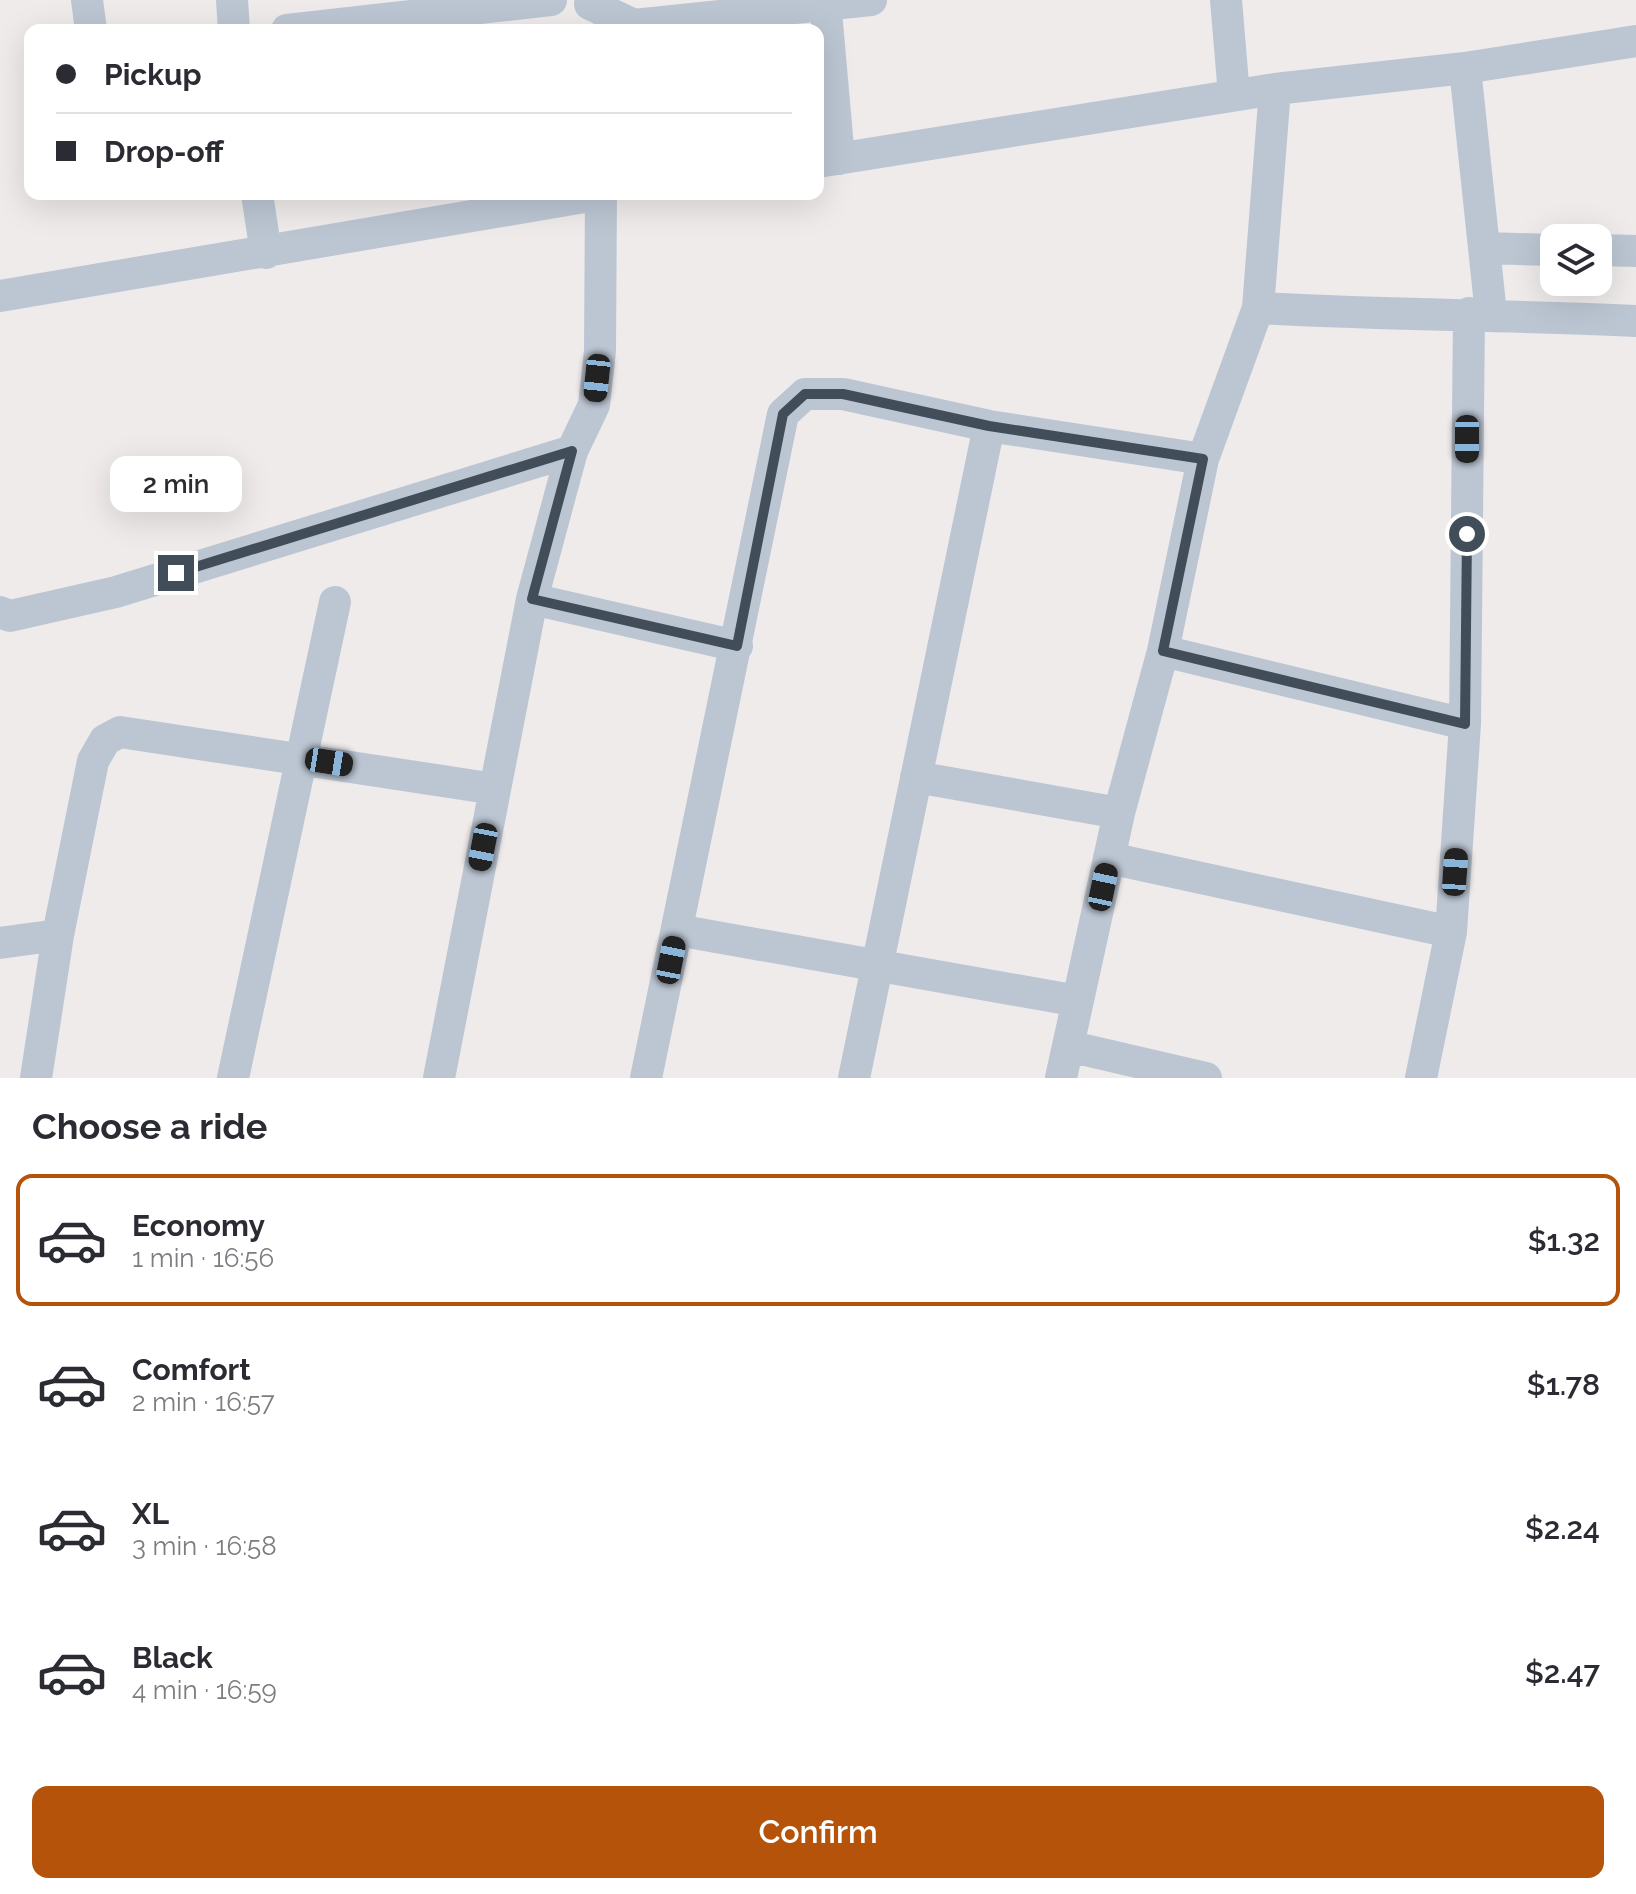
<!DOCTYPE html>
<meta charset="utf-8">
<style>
body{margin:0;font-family:Raleway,sans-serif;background:#f2f2f3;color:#2b2b33;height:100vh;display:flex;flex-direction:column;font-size:30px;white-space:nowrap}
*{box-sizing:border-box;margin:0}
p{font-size:26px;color:#7c7c81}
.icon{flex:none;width:44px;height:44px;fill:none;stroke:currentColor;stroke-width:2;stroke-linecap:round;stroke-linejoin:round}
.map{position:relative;height:1078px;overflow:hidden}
.side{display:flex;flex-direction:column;background:#fff;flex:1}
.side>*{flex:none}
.guide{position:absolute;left:24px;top:24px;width:800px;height:176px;border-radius:16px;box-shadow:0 8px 32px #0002;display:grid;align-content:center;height:176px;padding:0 32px;background:#fff}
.controls{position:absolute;left:1540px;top:224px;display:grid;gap:16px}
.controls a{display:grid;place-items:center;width:72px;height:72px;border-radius:16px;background:#fff;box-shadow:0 8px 32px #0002;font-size:40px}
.end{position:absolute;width:36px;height:36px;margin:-18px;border:10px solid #424d5a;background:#fff;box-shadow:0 0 0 4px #fff}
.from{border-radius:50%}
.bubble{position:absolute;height:56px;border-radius:16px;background:#fff;box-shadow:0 8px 32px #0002;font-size:26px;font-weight:600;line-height:56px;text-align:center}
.car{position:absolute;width:24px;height:48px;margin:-24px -12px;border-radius:10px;box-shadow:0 0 6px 2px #0007;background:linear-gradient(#222 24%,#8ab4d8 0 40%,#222 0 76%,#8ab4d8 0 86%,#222 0)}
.guide b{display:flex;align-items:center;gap:28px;height:76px;font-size:30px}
.guide b+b{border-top:2px solid #e1e1e2}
.guide i{width:20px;height:20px;background:#2b2b33}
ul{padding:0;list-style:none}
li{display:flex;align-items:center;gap:24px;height:132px;margin:0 16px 12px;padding:0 16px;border:4px solid transparent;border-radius:16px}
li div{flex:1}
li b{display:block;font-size:30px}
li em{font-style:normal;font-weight:600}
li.current{border-color:#b45309}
li>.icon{width:72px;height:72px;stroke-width:1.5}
h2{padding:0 32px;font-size:36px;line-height:96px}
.primary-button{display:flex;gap:16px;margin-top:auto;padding:16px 32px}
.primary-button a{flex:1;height:92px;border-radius:16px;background:#b45309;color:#fff;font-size:32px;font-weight:600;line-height:92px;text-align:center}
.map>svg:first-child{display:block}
</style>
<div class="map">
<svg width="1636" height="1078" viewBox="0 0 1636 1078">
<rect width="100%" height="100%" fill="#eeebea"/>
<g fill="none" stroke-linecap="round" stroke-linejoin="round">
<path stroke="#bcc6d3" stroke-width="32" d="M 87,0 L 91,30
M 232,0 L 234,30
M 603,0 L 590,4 L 634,25 L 871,0
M 825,0 L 839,159
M 1226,0 L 1234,95
M 287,30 L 551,0
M 1465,68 L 1491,314
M 818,162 L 1275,89 L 1465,68 L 1636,41
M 257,194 L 266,253
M 1485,248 L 1554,250
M 1598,250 L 1636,251
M 0,296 L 602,194
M 1258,308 C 1384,315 1510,315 1636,321
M 532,599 L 737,646
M 0,612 L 10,616 L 116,592 L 572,451
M 1163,651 L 1465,724
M 916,777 L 1119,813
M 1109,858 L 1451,932
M 677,930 L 1078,1001
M 0,943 L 58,935
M 1068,1046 L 1206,1078
M 36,1078 L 58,935 L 93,761 L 105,740 L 120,732 L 495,789
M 233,1078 L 335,602
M 439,1078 L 532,599 L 572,451 L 594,405 L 600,351 L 601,194
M 646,1078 L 783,414 L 805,394 L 843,394 L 989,426 L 1203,459
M 854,1078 L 989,426
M 1061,1078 L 1119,813 L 1163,651 L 1203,459 L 1258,308 L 1275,89
M 1421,1078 L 1451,932 L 1465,724 L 1469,313"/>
</g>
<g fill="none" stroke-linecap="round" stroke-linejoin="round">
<path stroke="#424d5a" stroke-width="10" d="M 176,573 L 572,451 L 532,599 L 737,646 L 783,414 L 805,394 L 843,394 L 989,426 L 1203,459 L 1163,651 L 1465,724 L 1467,534"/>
</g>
</svg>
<div class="controls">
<a><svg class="icon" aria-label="layers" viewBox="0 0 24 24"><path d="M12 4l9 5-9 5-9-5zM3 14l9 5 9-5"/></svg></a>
</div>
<i class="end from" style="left:1467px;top:534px"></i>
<i class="end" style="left:176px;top:573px"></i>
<div class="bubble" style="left:110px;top:456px;width:132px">2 min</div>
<i class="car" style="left:597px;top:378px;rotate:186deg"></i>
<i class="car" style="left:1467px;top:439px;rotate:180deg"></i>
<i class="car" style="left:329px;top:762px;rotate:99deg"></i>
<i class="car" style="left:483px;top:847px;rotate:191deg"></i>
<i class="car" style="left:1455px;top:872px;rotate:4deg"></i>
<i class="car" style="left:1103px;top:887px;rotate:12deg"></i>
<i class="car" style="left:671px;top:960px;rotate:11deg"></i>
<div class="guide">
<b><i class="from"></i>Pickup</b>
<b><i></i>Drop-off</b>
</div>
</div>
<section class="side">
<h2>Choose a ride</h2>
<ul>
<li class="current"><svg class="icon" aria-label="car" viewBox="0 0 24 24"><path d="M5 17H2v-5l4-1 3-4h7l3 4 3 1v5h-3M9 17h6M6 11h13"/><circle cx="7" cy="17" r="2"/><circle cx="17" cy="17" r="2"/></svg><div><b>Economy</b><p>1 min · 16:56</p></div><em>$1.32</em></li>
<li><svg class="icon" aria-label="car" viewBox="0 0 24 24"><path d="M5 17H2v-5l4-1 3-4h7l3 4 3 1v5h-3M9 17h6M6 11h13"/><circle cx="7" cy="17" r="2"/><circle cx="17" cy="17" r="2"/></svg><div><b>Comfort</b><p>2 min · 16:57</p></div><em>$1.78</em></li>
<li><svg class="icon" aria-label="car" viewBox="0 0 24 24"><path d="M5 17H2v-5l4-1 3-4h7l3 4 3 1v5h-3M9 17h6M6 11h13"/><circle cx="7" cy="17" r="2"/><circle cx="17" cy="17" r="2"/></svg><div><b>XL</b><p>3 min · 16:58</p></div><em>$2.24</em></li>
<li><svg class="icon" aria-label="car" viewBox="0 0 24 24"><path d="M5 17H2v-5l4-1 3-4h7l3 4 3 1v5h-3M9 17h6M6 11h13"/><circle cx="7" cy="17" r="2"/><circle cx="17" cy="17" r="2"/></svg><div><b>Black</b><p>4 min · 16:59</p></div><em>$2.47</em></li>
</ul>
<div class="primary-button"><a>Confirm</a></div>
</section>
